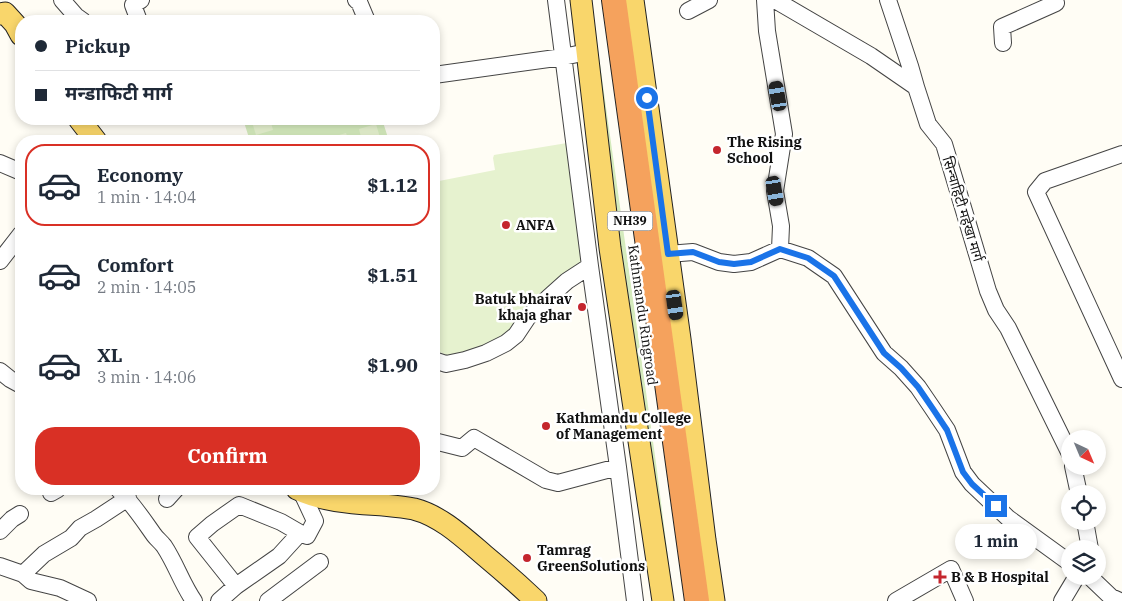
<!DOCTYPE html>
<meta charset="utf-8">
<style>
body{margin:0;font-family:"IBM Plex Serif","Noto Sans Devanagari",serif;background:#f2f2f3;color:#1f2937;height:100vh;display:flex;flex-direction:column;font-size:19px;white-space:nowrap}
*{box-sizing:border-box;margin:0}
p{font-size:16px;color:#747a83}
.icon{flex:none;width:28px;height:28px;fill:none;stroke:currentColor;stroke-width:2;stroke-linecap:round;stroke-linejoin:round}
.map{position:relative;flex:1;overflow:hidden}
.sheet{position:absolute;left:15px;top:135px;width:425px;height:360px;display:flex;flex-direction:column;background:#fff;border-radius:20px;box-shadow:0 2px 8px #0003}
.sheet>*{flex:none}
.guide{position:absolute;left:15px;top:15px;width:425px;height:110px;border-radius:20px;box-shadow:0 2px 8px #0003;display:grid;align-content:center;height:110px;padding:0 20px;background:#fff}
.needle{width:32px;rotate:136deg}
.buttons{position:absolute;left:1061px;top:430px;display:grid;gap:10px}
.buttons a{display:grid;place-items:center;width:45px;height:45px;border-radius:50%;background:#fff;box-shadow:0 2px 8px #0003;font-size:25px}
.end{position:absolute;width:22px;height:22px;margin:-11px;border:6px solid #1a73e8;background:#fff;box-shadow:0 0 0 2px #fff}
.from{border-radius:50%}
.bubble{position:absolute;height:35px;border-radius:18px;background:#fff;box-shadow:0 2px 8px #0003;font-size:16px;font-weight:700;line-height:35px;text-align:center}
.car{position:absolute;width:15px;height:30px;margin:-15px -8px;border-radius:6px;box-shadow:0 0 4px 1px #0007;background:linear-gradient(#222 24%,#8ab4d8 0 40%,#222 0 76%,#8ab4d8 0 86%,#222 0)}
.guide b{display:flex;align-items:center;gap:18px;height:48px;font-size:19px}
.guide b+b{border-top:1px solid #e0e1e3}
.guide i{width:12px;height:12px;background:#1f2937}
ul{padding:9px 0 0;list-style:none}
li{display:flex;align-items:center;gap:15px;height:82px;margin:0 10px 8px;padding:0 10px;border:2px solid transparent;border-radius:20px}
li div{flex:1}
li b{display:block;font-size:19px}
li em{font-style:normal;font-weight:700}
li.current{border-color:#d93025}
li>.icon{width:45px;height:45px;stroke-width:1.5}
.cta{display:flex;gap:10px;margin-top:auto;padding:10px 20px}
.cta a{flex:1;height:58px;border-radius:20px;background:#d93025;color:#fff;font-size:20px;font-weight:700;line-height:58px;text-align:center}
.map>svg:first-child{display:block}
</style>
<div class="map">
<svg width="1122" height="601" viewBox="0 0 1122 601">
<rect width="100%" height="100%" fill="#fffdf5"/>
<path fill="#d5ebbd" d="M 591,0 L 656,463 L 672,589 L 671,600 L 631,349 Z
M 243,119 L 382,119 L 389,141 L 250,141 Z"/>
<path fill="#e6f2cf" d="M 251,119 L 270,119 L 273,130 L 256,135 Z
M 376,124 L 381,141 L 362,141 L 359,129 Z
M 346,133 L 349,141 L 330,141 L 329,138 Z
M 567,143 L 584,268 L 516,330 L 489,348 L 448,356 L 434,349 L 434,182 L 495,170 L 493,158 L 494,155 Z"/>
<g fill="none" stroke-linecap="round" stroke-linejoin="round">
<defs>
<path id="minor" d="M 62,0 L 76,16 L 83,21
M 356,0 L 359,2 L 367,21
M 556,0 L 590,266 L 618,467 L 635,601
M 765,0 L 767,31 L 784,134 L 775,191 L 781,226 L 780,249
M 775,0 L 871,56 L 916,87 L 928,124 L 944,144 L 988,291 L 996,310 L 1008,328 L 1070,454
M 888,0 L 910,66 L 916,87
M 688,11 L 709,0
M 139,21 L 133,5 L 141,0
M 1003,43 L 1002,27 L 1056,3
M 434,75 L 563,57 L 587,52
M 1122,154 L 1045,181 L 1036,192 L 1122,379
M 0,163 L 21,172
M 668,254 L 693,252 L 719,262 L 734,264 L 751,262 L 780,249 L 808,258 L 834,276 L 884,353 L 901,368 L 918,387 L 933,409 L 947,430 L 963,472 L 972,484 L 1008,518 L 1070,563
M 0,261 L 21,234
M 434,360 L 446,364 L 465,360 L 486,353 L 506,343 L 516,335 L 528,317 L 548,298 L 567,281 L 590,266
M 0,371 L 10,379 L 21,385
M 434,441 L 462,448 L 474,438 L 546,480 L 558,483 L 618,467
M 1073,466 L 1079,494
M 118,489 C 133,504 142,518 154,535 C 157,539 161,542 164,546 C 176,564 182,584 194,601
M 51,493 L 58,489
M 167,499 L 176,489
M 1085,521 L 1090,549
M 0,531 L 12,519 L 20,514
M 0,566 L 23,574 L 31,581 L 60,588 L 88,601
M 23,574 L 44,554 L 71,538 L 80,528 L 96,519 L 128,498
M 1089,576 L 1111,597 L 1120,601
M 236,586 L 197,537 L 212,524 L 239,505 L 281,522 L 300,533
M 219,601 L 236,586 L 279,556 L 300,533 L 307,536 L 315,521 L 301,491
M 268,601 L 320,562
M 896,601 L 951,569 L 965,601
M 1062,601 L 1077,576"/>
<path id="major" d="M 581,0 L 610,248 L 663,601
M 633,0 L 680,339 L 705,540 L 714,601
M 0,14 L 5,13 L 15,24 L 21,35
M 79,119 L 96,141
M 297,489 C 324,502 354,503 383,505 C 393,506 404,507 414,509 C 441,516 463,537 484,555 C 502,570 519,585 536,601"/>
<path id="highway" d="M 614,0 L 697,601"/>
</defs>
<use href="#minor" stroke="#444" stroke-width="18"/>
<use href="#major" stroke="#222" stroke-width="23"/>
<use href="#highway" stroke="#222" stroke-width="26"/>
<use href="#minor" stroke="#fff" stroke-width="16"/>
<use href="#major" stroke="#f9d66b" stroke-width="21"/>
<use href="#highway" stroke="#f5a25d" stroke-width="24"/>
</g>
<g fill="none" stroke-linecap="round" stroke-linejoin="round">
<path stroke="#1a73e8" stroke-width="6" d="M 647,98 L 668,254 L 693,252 L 719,262 L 734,264 L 751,262 L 780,249 L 808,258 L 834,276 L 884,353 L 901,368 L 918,387 L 933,409 L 947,430 L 963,472 L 972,484 L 996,506"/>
</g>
<g fill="#c4262e" stroke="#fff" stroke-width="2">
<circle cx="717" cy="150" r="5"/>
<circle cx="506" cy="225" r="5"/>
<circle cx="582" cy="307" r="5"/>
<circle cx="546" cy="426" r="5"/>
<circle cx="527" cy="558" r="5"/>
<path d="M937.5 569.5h5v5h5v5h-5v5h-5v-5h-5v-5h5z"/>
</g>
<g text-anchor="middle" stroke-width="5" stroke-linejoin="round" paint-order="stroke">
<rect fill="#fff" stroke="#585858" stroke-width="1" x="607.5" y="211.5" width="45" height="19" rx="4"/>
<g font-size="12" font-weight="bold" fill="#111">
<text x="630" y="225">NH39</text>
</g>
<g font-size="14" font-weight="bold" fill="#111" stroke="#fff" text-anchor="start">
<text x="727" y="147">The Rising<tspan x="727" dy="16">School</tspan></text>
<text x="516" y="230">ANFA</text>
<text x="572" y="304" text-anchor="end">Batuk bhairav<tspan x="572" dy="16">khaja ghar</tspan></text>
<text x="556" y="423">Kathmandu College<tspan x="556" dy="16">of Management</tspan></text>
<text x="537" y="555">Tamrag<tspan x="537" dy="16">GreenSolutions</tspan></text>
<text x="951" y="582">B &amp; B Hospital</text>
</g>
<g font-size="14" fill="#111" stroke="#fff">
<text transform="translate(963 209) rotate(73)" y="5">सिन्चाहिटी महेखा मार्ग</text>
<text transform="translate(643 315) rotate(82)" y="5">Kathmandu Ringroad</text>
</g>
</g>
</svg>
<div class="buttons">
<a><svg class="needle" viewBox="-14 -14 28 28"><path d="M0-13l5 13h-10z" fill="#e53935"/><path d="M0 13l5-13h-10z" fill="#747a83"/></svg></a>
<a><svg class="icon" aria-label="locate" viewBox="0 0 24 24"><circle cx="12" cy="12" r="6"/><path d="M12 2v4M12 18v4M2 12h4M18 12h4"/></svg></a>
<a><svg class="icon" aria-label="layers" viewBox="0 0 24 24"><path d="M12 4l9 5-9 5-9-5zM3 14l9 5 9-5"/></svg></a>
</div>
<i class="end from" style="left:647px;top:98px"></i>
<i class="end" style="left:996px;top:506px"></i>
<div class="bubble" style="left:955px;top:524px;width:82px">1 min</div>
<i class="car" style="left:778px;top:96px;rotate:350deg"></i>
<i class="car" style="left:775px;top:191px;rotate:170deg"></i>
<i class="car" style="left:675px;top:305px;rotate:172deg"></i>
<div class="guide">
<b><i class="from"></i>Pickup</b>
<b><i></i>मन्डाफिटी मार्ग</b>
</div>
<section class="sheet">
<ul>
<li class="current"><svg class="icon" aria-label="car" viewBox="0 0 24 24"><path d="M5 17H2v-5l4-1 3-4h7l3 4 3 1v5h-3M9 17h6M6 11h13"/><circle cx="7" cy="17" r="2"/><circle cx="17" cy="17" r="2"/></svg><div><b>Economy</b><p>1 min · 14:04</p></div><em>$1.12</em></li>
<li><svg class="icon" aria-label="car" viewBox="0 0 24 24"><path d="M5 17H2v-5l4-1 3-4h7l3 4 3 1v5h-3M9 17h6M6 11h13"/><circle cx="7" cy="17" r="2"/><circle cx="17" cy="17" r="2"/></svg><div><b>Comfort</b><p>2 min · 14:05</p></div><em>$1.51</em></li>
<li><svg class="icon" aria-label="car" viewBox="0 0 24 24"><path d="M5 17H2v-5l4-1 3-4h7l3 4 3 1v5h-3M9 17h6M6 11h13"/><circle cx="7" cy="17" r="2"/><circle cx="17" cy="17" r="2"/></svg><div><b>XL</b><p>3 min · 14:06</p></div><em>$1.90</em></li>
</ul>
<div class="cta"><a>Confirm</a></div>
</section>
</div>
